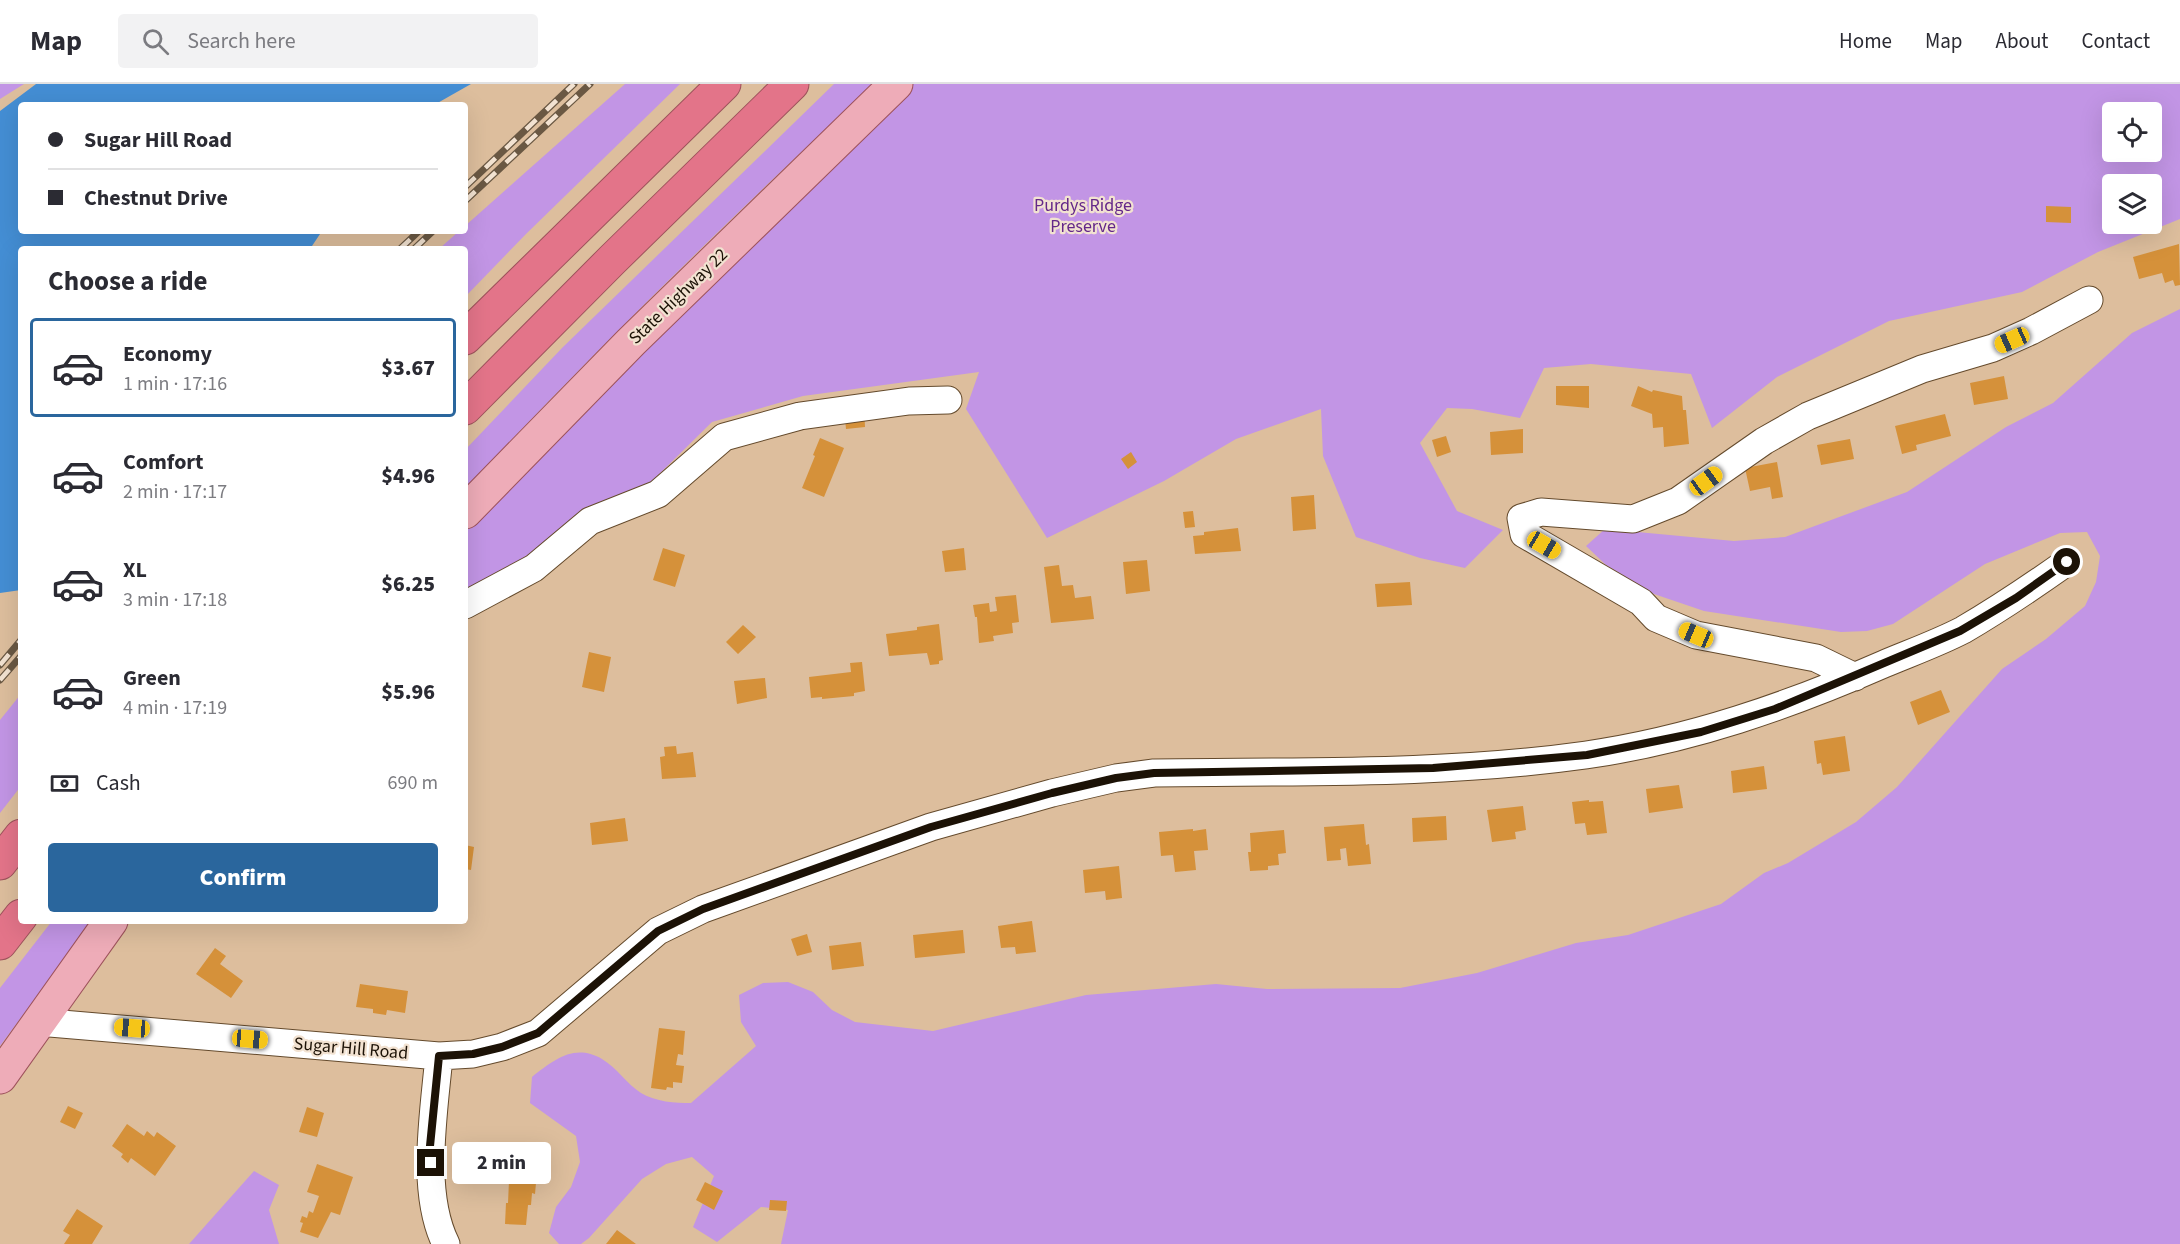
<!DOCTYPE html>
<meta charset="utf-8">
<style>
body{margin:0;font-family:"Source Sans 3",sans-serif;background:#f2f2f3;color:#2b2b33;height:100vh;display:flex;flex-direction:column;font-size:22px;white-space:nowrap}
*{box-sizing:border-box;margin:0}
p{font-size:20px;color:#7c7c81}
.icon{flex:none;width:33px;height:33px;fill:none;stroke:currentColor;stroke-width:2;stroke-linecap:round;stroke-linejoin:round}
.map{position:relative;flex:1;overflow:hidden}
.sheet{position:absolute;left:18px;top:162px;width:450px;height:678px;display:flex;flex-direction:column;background:#fff;border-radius:6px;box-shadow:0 6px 24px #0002}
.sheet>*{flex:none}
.banner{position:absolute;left:18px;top:18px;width:450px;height:132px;border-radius:6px;box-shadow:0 6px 24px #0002;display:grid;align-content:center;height:132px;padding:0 30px;background:#fff}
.controls{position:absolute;left:2102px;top:18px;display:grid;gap:12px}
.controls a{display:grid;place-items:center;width:60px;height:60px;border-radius:6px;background:#fff;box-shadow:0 6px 24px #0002;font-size:30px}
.end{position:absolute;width:27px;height:27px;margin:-14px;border:8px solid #1c1206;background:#fff;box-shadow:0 0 0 3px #fff}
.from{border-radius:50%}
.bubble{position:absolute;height:42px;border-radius:6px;background:#fff;box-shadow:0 6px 24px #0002;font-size:20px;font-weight:800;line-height:42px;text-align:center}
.car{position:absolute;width:18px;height:36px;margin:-18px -9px;border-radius:8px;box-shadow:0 0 4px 2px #0007;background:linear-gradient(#f5c518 24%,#345 0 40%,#f5c518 0 76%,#345 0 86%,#f5c518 0)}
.banner b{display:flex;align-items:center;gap:21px;height:57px;font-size:22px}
.banner b+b{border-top:2px solid #e1e1e2}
.banner i{width:15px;height:15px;background:#2b2b33}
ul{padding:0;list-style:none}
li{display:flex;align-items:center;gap:18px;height:99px;margin:0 12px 9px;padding:0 18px;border:3px solid transparent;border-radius:6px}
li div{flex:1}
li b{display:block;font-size:22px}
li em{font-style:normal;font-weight:800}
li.active{border-color:#2a669d}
li>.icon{width:54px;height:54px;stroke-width:1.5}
h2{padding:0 30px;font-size:27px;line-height:72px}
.pay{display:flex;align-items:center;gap:15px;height:66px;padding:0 30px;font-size:22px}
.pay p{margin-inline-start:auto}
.action{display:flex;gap:12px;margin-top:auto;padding:12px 30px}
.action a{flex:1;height:69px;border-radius:6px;background:#2a669d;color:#fff;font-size:24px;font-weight:800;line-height:69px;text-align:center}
header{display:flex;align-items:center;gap:36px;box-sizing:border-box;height:84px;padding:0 30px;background:#fff;border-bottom:2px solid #e1e1e2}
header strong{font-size:28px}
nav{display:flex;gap:33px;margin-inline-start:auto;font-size:21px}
.search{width:420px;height:54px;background:#f2f2f3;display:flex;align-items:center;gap:15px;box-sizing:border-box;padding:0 21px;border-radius:6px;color:#7c7c81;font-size:22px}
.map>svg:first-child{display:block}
</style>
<header>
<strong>Map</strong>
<div class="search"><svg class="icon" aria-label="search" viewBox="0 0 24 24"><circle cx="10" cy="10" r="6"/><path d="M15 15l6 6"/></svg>Search here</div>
<nav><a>Home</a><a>Map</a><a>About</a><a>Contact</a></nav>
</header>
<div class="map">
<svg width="2180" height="1160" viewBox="0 0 2180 1160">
<rect width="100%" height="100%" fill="#ddbe9d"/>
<path fill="#c295e5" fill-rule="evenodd" d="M 0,0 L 24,0 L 0,15 Z
M 625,0 L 680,0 L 526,150 L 465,213 L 465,165 L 439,165 L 459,147 L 465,147 L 465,142 Z
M 834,0 L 874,0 C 733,131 596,265 465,405 L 465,366 L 562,264 Z
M 905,0 L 2180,0 L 2180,135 L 2098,168 L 2022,208 L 1889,237 L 1777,293 L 1712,344 L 1691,290 L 1591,280 L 1544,284 L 1520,334 L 1472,325 L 1447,324 L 1420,359 L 1457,427 L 1503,446 L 1465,484 L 1420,474 L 1356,453 L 1323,372 L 1321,325 L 1236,355 L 1164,397 L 1047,454 L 966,325 L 979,288 L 803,312 L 712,338 L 647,402 L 553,454 L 465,513 L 465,437 ZM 2112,28 L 2151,28 L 2151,68 L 2112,68 ZM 2112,100 L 2151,100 L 2151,140 L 2112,140 Z
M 2180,225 L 2180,1160 L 781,1160 L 788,1126 L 761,1123 L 717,1158 L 693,1143 L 714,1092 L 692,1073 L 666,1080 L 642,1095 L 589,1154 L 581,1160 L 559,1160 L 549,1149 L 556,1123 L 571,1103 L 580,1078 L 576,1052 L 530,1019 L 532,993 C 554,976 574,959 602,975 C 617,984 627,1000 641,1009 C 656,1018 675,1019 691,1019 L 756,962 L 741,938 L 739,911 L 763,899 L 788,898 L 813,908 L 832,926 L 855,938 L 933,947 L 1086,911 L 1216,900 L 1267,905 L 1400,904 L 1477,889 L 1576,859 L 1628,851 L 1721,820 L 1764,789 L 1788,779 L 1856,738 L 1897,703 L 2002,585 L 2046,555 L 2085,522 L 2096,498 L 2100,472 L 2087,448 L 2060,449 L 1985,480 L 1893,540 L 1867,547 L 1841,548 L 1704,527 L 1654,510 L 1606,481 L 1586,462 L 1605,445 L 1734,457 L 1785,453 L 1907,408 L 2006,343 L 2053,319 L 2132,249 Z
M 21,610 L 21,702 L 0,729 L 0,636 Z
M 52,837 L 93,837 L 0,962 L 0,904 Z
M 254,1087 L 279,1101 L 269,1126 L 279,1160 L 189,1160 Z"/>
<path fill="#448ed4" d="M 36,0 L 471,0 L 434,21 L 21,21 L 21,147 L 322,147 L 310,165 L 21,165 L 21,506 L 0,509 L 0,27 Z"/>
<path fill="#d5913a" d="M 2046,122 L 2071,123 L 2071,139 L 2046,138 Z
M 2179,160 L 2180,201 L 2175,202 L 2173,196 L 2165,199 L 2162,189 L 2139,195 L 2133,173 Z
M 2004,292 L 2008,315 L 1974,321 L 1970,299 Z
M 1556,302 L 1589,302 L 1589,324 L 1556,321 Z
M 1638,302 L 1652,308 L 1653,306 L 1682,312 L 1683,326 L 1686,326 L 1689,360 L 1664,363 L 1663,343 L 1653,344 L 1652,330 L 1631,322 Z
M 864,323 L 865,343 L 846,345 L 844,324 Z
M 1945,330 L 1951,352 L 1916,361 L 1917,366 L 1902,370 L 1895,342 Z
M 1523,345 L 1523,369 L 1491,371 L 1490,348 Z
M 1446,352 L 1451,368 L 1437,373 L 1432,356 Z
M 820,354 L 844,364 L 824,413 L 802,404 L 815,372 L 813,371 Z
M 1850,355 L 1854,375 L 1821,381 L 1817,361 Z
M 1131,368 L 1137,378 L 1128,385 L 1121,375 Z
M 1777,378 L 1783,413 L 1772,415 L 1770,403 L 1750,407 L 1745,384 Z
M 1314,411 L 1316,445 L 1293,447 L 1291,413 Z
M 1193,427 L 1195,443 L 1185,444 L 1183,428 Z
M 1238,444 L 1241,467 L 1195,470 L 1193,452 L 1204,451 L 1204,448 Z
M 663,464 L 685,471 L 675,503 L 653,496 Z
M 964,464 L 966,486 L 945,488 L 942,467 Z
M 1147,476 L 1150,507 L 1126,510 L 1123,478 Z
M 1059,481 L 1062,502 L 1073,501 L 1075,514 L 1091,512 L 1094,535 L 1051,539 L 1044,483 Z
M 1410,498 L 1412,521 L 1377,523 L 1375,500 Z
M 1016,511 L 1019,538 L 1012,539 L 1013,549 L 993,552 L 994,557 L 979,559 L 977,533 L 975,533 L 973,521 L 989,519 L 990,528 L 997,527 L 995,513 Z
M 939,540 L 943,576 L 939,577 L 939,580 L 930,581 L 927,569 L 889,572 L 886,550 L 917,546 L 917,543 Z
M 743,541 L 756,553 L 738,570 L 726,558 Z
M 589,568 L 611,573 L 604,608 L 582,603 Z
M 862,578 L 865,607 L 854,609 L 854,612 L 822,615 L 822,613 L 811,614 L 809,593 L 851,588 L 850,579 Z
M 765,594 L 767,614 L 737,620 L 734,597 Z
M 1941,606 L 1950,628 L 1918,641 L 1910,618 Z
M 1845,652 L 1850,687 L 1823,691 L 1821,679 L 1817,680 L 1814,657 Z
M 676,662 L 677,670 L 693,668 L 696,693 L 662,695 L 660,673 L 665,672 L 664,663 Z
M 1764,682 L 1767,705 L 1733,709 L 1731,687 Z
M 1679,701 L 1683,724 L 1649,729 L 1646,705 Z
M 1589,716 L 1589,718 L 1603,717 L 1607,749 L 1587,751 L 1585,739 L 1575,740 L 1572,718 Z
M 1523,722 L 1526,746 L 1515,748 L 1516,755 L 1492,758 L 1487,726 Z
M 1446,732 L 1447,756 L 1413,758 L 1412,734 Z
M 625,734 L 628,757 L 592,761 L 590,739 Z
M 1364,740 L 1366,761 L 1369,760 L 1371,780 L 1348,782 L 1346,764 L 1340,765 L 1341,776 L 1327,777 L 1324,743 Z
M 1193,745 L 1193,747 L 1206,745 L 1208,766 L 1194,767 L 1196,786 L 1175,788 L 1173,771 L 1161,772 L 1159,748 Z
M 1284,746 L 1286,769 L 1278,770 L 1279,781 L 1268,782 L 1268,786 L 1250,787 L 1248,768 L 1251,768 L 1250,749 Z
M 465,761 L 474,763 L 471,786 L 465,785 Z
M 1119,782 L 1122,814 L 1106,816 L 1105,807 L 1085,809 L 1083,786 Z
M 1032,837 L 1036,868 L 1016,870 L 1015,863 L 1001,864 L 998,842 Z
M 963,846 L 965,869 L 915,874 L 913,851 Z
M 807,850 L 812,868 L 797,872 L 791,855 Z
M 861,858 L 864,882 L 832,886 L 829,862 Z
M 215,864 L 226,872 L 220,880 L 243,897 L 231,914 L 196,890 Z
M 360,900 L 408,907 L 405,929 L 387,926 L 386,931 L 373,929 L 373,925 L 356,923 Z
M 659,944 L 685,947 L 683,971 L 678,970 L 676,981 L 684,982 L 682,999 L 673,998 L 673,1004 L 667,1003 L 666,1006 L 651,1004 Z
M 68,1022 L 83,1029 L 75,1045 L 60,1038 Z
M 307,1023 L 324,1029 L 317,1053 L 299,1048 Z
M 127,1040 L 144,1052 L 147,1047 L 154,1053 L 157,1048 L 176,1062 L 155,1092 L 131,1074 L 128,1079 L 121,1073 L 123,1070 L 112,1062 Z
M 510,1074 L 543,1077 L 542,1089 L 537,1088 L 535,1110 L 532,1109 L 531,1121 L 528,1121 L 526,1141 L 505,1140 L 506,1119 L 508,1119 Z
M 317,1080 L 353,1093 L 340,1131 L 331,1128 L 318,1154 L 300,1148 L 303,1139 L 300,1138 L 302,1132 L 307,1134 L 309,1127 L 313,1129 L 319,1112 L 307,1108 Z
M 705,1098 L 723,1107 L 714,1126 L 696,1116 Z
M 770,1116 L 787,1117 L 786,1127 L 769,1126 Z
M 77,1125 L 103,1142 L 92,1160 L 64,1160 L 70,1151 L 63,1147 Z
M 617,1146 L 636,1160 L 606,1160 Z"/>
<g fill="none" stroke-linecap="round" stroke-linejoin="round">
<defs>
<path id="minor" d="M 465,521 L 534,484 L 590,437 L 658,410 L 724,353 L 800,332 L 909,317 L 948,316
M 1855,593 L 1816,574 L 1696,551 L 1656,534 L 1641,518 L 1524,450 L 1521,434 L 1541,428 L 1633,435 L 1678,417 L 1764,357 L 1808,332 L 1922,285 L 1993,264 L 2031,247 L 2089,216
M 38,938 L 439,972 L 473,970 L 502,963 L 538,949 L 658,847 L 703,825 L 931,743 L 1052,709 L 1116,694 L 1154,689 C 1298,687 1443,691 1586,671 C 1690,656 1788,622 1884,580 C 1910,569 1938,559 1963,546 C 1999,525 2033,502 2067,478
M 439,972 C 434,1029 420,1108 446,1160"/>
<path id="major" d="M 465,428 L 631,258 L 896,0
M 0,993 L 111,837"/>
<path id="highway" d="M 465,254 L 724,0
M 465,324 L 612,176 L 792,0
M 0,779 L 21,752
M 0,859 L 21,832"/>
</defs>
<use href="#minor" stroke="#644a2c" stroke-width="29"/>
<use href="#major" stroke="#9d525b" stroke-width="35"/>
<use href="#highway" stroke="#9d525b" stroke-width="35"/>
<use href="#minor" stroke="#fff" stroke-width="27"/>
<use href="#major" stroke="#eeacb8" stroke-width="33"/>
<use href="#highway" stroke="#e37489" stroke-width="33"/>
<defs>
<path id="rail" d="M 465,103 L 574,0
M 465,117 L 590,0
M 400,165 L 419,147
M 414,165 L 433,147
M 0,581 L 21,556
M 0,596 L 21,572"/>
</defs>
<use href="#rail" stroke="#6a5843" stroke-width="7"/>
<use href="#rail" stroke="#f2e2d1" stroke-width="4.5" stroke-dasharray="14" stroke-linecap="butt"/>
</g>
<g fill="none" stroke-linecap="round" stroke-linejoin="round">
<path stroke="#1c1206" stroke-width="8" d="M 431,1079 L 430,1062 L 439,972 L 473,970 L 502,963 L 538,949 L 658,847 L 703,825 L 931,743 L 1052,709 L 1116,694 L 1154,689 L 1433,684 L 1587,671 L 1701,648 L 1775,625 L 1960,547 L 2016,514 L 2067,478"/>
</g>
<g text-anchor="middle" stroke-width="4.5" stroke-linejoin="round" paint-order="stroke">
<g font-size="18" fill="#642789" stroke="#f2e2d1">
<text x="1083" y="127">Purdys Ridge<tspan x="1083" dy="21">Preserve</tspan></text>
</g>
<g font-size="18" fill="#1c1206" stroke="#f2e2d1">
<text transform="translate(678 212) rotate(-44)" y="6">State Highway 22</text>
<text transform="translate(351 964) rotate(5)" y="6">Sugar Hill Road</text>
</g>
</g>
</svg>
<div class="controls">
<a><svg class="icon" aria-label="locate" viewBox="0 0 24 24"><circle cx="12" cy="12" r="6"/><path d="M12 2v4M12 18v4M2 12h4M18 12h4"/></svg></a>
<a><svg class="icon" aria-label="layers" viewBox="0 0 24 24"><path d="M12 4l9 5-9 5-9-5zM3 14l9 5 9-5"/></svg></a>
</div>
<i class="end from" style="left:2067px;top:478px"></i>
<i class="end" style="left:431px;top:1079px"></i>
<div class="bubble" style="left:452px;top:1058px;width:99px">2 min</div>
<i class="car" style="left:2012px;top:256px;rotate:246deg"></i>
<i class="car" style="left:1706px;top:397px;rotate:54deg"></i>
<i class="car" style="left:1544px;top:461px;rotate:120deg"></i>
<i class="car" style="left:1696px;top:551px;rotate:293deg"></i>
<i class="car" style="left:132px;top:944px;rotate:274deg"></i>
<i class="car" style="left:250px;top:955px;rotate:95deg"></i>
<div class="banner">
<b><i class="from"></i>Sugar Hill Road</b>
<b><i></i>Chestnut Drive</b>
</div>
<section class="sheet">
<h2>Choose a ride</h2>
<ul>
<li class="active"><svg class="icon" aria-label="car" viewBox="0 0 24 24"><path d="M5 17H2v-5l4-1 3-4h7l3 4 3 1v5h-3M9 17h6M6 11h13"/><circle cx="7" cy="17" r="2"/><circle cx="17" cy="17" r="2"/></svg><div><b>Economy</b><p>1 min · 17:16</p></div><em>$3.67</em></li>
<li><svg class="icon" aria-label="car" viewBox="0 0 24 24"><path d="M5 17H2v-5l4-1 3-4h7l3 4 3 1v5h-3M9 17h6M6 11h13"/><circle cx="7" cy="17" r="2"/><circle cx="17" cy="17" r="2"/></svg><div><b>Comfort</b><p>2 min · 17:17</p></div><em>$4.96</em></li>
<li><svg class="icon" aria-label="car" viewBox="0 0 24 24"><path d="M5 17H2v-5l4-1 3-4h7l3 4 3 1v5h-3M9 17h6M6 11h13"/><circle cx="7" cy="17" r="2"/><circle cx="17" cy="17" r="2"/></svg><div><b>XL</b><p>3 min · 17:18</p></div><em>$6.25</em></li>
<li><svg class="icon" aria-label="car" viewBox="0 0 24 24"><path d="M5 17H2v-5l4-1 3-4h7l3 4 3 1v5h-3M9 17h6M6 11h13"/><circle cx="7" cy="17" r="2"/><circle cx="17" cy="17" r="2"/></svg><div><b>Green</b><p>4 min · 17:19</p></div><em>$5.96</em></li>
</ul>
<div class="pay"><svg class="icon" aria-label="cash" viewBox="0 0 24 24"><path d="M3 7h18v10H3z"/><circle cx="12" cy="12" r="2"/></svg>Cash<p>690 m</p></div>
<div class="action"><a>Confirm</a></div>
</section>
</div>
